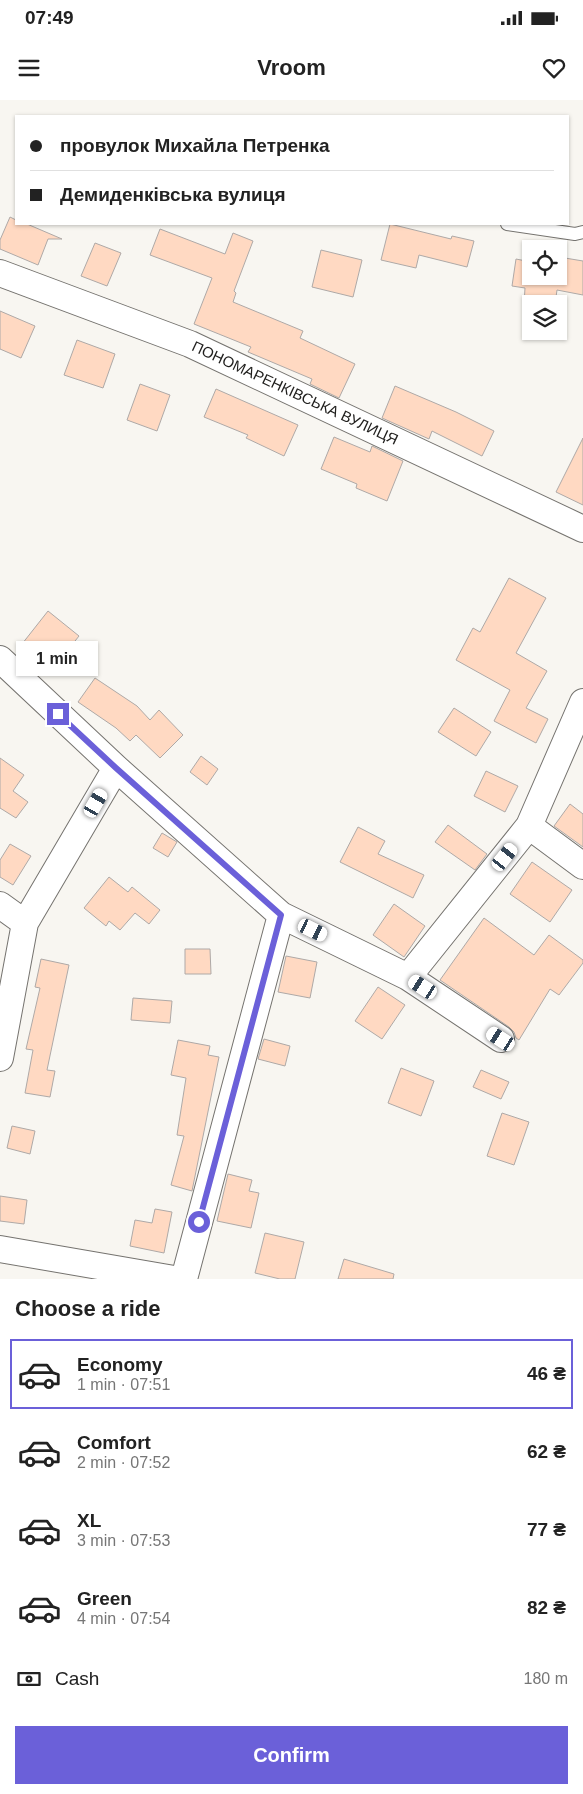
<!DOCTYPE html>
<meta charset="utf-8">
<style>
body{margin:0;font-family:Arial,sans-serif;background:#f2f2f2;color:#222;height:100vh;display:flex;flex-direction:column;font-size:19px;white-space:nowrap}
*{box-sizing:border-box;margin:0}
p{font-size:16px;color:#767676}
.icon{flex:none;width:28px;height:28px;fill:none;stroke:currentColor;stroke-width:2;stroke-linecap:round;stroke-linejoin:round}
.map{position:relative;height:1179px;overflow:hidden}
.sheet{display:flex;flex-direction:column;background:#fff;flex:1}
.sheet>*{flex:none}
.guide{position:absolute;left:15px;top:15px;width:554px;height:110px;border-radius:0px;box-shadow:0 1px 4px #0004;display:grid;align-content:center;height:110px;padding:0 15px;background:#fff}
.fabs{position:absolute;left:522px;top:140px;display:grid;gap:10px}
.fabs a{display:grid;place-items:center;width:45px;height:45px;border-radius:0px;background:#fff;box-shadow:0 1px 4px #0004;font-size:25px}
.end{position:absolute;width:22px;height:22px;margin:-11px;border:6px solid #6b60d9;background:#fff;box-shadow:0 0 0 2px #fff}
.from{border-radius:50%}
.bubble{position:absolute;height:35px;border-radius:0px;background:#fff;box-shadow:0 1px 4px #0004;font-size:16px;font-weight:800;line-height:35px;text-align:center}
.car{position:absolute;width:15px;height:30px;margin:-15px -8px;border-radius:6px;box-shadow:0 0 4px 1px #0007;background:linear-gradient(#fff 24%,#345 0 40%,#fff 0 76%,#345 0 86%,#fff 0)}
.guide b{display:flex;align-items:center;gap:18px;height:48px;font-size:19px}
.guide b+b{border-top:1px solid #e0e0e0}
.guide i{width:12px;height:12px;background:#222}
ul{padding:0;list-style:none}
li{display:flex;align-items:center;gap:15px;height:70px;margin:0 10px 8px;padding:0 5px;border:2px solid transparent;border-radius:0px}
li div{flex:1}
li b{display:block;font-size:19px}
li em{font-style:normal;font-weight:800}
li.active{border-color:#6b60d9}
li>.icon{width:45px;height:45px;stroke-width:1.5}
h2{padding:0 15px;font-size:22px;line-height:60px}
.pay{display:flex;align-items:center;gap:12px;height:55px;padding:0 15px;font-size:19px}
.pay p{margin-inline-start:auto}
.primary-button{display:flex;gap:10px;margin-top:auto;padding:10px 15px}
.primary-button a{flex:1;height:58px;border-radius:0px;background:#6b60d9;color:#fff;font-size:20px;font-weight:800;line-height:58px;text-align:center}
.status{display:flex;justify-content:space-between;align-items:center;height:35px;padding:0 25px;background:#fff;direction:ltr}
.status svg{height:14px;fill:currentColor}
header{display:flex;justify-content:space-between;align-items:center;height:65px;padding:0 15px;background:#fff;font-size:22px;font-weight:800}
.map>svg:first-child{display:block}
</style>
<div class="status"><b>07:49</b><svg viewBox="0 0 49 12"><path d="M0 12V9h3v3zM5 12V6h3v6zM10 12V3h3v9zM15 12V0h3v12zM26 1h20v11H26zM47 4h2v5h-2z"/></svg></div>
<header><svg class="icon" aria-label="menu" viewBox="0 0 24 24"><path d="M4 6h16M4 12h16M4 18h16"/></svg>Vroom<svg class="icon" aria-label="heart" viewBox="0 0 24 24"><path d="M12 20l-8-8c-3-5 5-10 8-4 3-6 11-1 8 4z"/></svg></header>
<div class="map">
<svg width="583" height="1179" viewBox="0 0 583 1179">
<rect width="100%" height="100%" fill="#f8f6f1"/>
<path fill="#ffd9c2" stroke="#aea9a7" d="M 10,117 L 16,120 L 16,124 L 27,124 L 62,139 L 48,139 L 38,165 L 0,149 L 0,140 Z
M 390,124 L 451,139 L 452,136 L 474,141 L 467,167 L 419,155 L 416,168 L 381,160 Z
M 160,129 L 225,154 L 233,133 L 253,141 L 234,191 L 236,193 L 233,202 L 303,231 L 300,238 L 355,264 L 339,298 L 310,284 L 312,279 L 248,252 L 251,247 L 194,224 L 212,178 L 150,155 Z
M 95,143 L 121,153 L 107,186 L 81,176 Z
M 321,150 L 362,160 L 353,197 L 312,187 Z
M 559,157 L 583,161 L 583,195 L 557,190 L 555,204 L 524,204 L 525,188 L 512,186 L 516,159 L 531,162 L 531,176 L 559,176 Z
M 0,211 L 35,226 L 21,258 L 0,249 Z
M 77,240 L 115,254 L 103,288 L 64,275 Z
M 140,284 L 170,295 L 157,331 L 127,320 Z
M 395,286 L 456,312 L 494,331 L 482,356 L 432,331 L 429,339 L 382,318 Z
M 216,289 L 298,325 L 284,356 L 246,338 L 248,335 L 204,317 Z
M 334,337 L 370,352 L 372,346 L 403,361 L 387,401 L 356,388 L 357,384 L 321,369 Z
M 583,338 L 583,405 L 556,392 Z
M 509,478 L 546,498 L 516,553 L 547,571 L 526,608 L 548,619 L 536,643 L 494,621 L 510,590 L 456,560 L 473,528 L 480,532 Z
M 48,511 L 79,536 L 53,569 L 22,544 Z
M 95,578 L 137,606 L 150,620 L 159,610 L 183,635 L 160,658 L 136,635 L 130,641 L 116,628 L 78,602 Z
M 454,608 L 491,632 L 476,656 L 438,632 Z
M 201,656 L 218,669 L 207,685 L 190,672 Z
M 0,658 L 24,675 L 13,691 L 28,702 L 16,718 L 0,708 Z
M 486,671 L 518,686 L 505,712 L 474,696 Z
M 570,704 L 583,714 L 583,747 L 554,726 Z
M 448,725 L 487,754 L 475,770 L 435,742 Z
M 358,727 L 385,741 L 378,754 L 424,775 L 413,798 L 340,762 Z
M 162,733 L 177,742 L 168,757 L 153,748 Z
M 10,744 L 31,756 L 13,785 L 0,777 L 0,760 Z
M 532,762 L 572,790 L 550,822 L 510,794 Z
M 109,777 L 128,792 L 132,787 L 160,810 L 149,824 L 135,813 L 120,830 L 109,821 L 106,826 L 84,808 Z
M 394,804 L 425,826 L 404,857 L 373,835 Z
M 484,818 L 534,855 L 549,835 L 583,860 L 583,863 L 559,895 L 550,889 L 519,940 L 516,938 L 514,932 L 509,927 L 440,880 Z
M 185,849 L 210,849 L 211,874 L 185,874 Z
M 286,856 L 317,862 L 310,898 L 278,892 Z
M 41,859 L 69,865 L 47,970 L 55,971 L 50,997 L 25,993 L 33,950 L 26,949 L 40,888 L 35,887 Z
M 378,887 L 405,905 L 382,939 L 355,921 Z
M 133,898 L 172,901 L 170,923 L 131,920 Z
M 264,939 L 290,946 L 285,966 L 258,959 Z
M 178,940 L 210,946 L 208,955 L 219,957 L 192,1091 L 171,1085 L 184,1036 L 177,1035 L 186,978 L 171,975 Z
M 401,968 L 434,981 L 421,1016 L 388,1003 Z
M 481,970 L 509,982 L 501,999 L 473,987 Z
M 502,1013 L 529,1022 L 514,1065 L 487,1056 Z
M 12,1026 L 35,1031 L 30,1054 L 7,1048 Z
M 228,1074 L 252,1080 L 249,1091 L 259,1093 L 251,1128 L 217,1121 Z
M 0,1096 L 27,1100 L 24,1124 L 0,1121 Z
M 155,1109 L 172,1112 L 164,1153 L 130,1146 L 135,1120 L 152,1123 Z
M 265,1133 L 304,1142 L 295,1179 L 280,1179 L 255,1173 Z
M 344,1159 L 394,1174 L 393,1179 L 338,1179 Z"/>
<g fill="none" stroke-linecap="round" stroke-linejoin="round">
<defs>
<path id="lane" d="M 507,124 L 575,134 L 583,132"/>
<path id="street" d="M 0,173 L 190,244 L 583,429
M 0,559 L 116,668 L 281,815 L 408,877 L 501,939
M 529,726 L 583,766
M 0,805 L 25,823
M 408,877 L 529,726 L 583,602
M 0,958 L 25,823 L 116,668
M 0,1149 L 174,1179
M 184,1179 L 281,815"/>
</defs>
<use href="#lane" stroke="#75736f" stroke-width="14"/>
<use href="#street" stroke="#75736f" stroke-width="28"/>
<use href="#lane" stroke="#fff" stroke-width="12"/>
<use href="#street" stroke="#fff" stroke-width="26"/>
</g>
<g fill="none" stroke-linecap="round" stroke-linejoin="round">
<path stroke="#6b60d9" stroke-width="6" d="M 58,614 L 116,668 L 281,815 L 199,1122"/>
</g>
<g text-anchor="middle" stroke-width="4" stroke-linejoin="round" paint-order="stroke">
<g font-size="15" fill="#1f1e1c" stroke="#fff">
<text transform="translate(295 293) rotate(25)" y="5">ПОНОМАРЕНКІВСЬКА ВУЛИЦЯ</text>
</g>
</g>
</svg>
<div class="fabs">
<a><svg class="icon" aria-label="locate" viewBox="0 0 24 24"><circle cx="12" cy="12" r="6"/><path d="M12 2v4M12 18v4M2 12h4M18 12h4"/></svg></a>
<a><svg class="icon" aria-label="layers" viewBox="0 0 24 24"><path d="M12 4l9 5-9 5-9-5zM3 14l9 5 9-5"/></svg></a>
</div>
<i class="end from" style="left:199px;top:1122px"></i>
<i class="end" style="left:58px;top:614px"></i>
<div class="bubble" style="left:16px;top:541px;width:82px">1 min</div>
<i class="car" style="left:96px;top:703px;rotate:30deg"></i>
<i class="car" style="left:505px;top:757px;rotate:39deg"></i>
<i class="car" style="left:313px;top:830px;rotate:116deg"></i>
<i class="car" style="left:423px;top:887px;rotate:303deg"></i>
<i class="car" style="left:501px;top:939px;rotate:303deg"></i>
<div class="guide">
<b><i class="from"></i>провулок Михайла Петренка</b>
<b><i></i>Демиденківська вулиця</b>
</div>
</div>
<section class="sheet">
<h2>Choose a ride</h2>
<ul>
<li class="active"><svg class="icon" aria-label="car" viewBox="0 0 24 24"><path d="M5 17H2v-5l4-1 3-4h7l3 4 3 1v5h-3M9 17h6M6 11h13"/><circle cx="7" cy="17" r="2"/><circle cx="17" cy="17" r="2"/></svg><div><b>Economy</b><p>1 min · 07:51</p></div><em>46 ₴</em></li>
<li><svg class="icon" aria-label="car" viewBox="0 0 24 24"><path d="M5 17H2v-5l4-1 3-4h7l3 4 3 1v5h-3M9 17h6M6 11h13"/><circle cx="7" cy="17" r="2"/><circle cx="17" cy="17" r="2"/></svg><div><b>Comfort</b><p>2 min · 07:52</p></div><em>62 ₴</em></li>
<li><svg class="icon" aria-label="car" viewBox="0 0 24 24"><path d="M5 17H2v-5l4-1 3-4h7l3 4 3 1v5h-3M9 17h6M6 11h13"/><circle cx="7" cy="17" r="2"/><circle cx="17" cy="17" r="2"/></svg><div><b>XL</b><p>3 min · 07:53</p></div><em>77 ₴</em></li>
<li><svg class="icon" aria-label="car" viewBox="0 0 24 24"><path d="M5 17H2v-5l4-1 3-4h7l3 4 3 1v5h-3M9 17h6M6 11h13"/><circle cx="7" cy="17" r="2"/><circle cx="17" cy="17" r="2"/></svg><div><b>Green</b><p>4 min · 07:54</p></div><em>82 ₴</em></li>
</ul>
<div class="pay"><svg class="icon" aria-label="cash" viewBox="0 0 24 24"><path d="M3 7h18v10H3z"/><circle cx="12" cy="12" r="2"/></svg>Cash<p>180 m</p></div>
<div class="primary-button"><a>Confirm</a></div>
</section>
